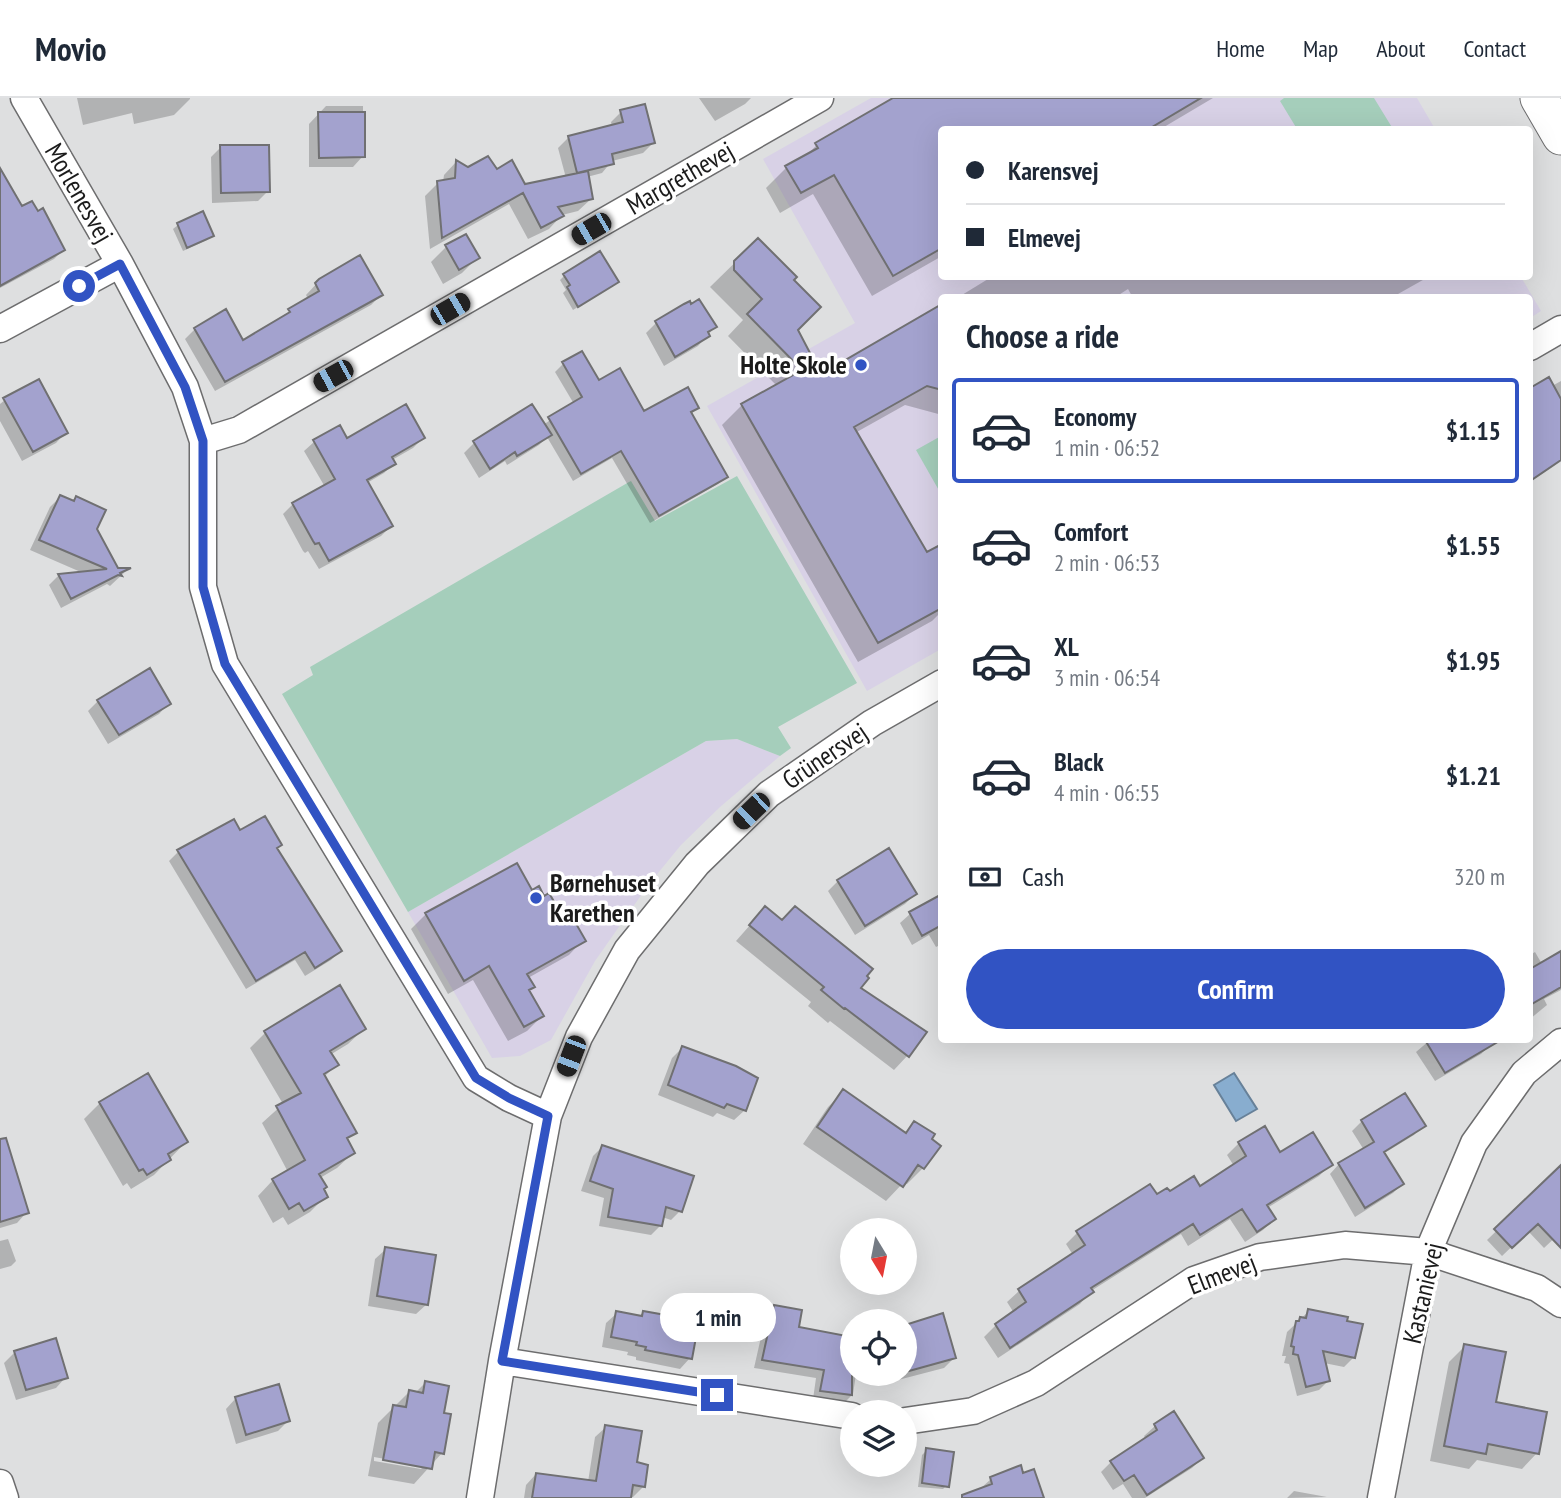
<!DOCTYPE html>
<meta charset="utf-8">
<style>
body{margin:0;font-family:"PT Sans Narrow",sans-serif;background:#f2f2f3;color:#1f2937;height:100vh;display:flex;flex-direction:column;font-size:26px;white-space:nowrap}
*{box-sizing:border-box;margin:0}
p{font-size:23px;color:#747a83}
.icon{flex:none;width:38px;height:38px;fill:none;stroke:currentColor;stroke-width:2;stroke-linecap:round;stroke-linejoin:round}
.map{position:relative;flex:1;overflow:hidden}
.panel{position:absolute;left:938px;top:196px;width:595px;height:749px;display:flex;flex-direction:column;background:#fff;border-radius:7px;box-shadow:0 7px 28px #0002}
.panel>*{flex:none}
.banner{position:absolute;left:938px;top:28px;width:595px;height:154px;border-radius:7px;box-shadow:0 7px 28px #0002;display:grid;align-content:center;height:154px;padding:0 28px;background:#fff}
.needle{width:46px;rotate:170deg}
.tools{position:absolute;left:840px;top:1120px;display:grid;gap:14px}
.tools a{display:grid;place-items:center;width:77px;height:77px;border-radius:50%;background:#fff;box-shadow:0 7px 28px #0002;font-size:35px}
.end{position:absolute;width:32px;height:32px;margin:-16px;border:9px solid #3153c3;background:#fff;box-shadow:0 0 0 4px #fff}
.from{border-radius:50%}
.bubble{position:absolute;height:49px;border-radius:24px;background:#fff;box-shadow:0 7px 28px #0002;font-size:23px;font-weight:800;line-height:49px;text-align:center}
.car{position:absolute;width:21px;height:42px;margin:-21px -10px;border-radius:9px;box-shadow:0 0 5px 2px #0007;background:linear-gradient(#222 24%,#8ab4d8 0 40%,#222 0 76%,#8ab4d8 0 86%,#222 0)}
.banner b{display:flex;align-items:center;gap:24px;height:66px;font-size:26px}
.banner b+b{border-top:2px solid #e0e1e3}
.banner i{width:18px;height:18px;background:#1f2937}
ul{padding:0;list-style:none}
li{display:flex;align-items:center;gap:21px;height:105px;margin:0 14px 10px;padding:0 14px;border:4px solid transparent;border-radius:7px}
li div{flex:1}
li b{display:block;font-size:26px}
li em{font-style:normal;font-weight:800}
li.active{border-color:#3153c3}
li>.icon{width:63px;height:63px;stroke-width:1.5}
h2{padding:0 28px;font-size:32px;line-height:84px}
.pay{display:flex;align-items:center;gap:18px;height:77px;padding:0 28px;font-size:26px}
.pay p{margin-inline-start:auto}
.action{display:flex;gap:14px;margin-top:auto;padding:14px 28px}
.action a{flex:1;height:80px;border-radius:42px;background:#3153c3;color:#fff;font-size:28px;font-weight:800;line-height:80px;text-align:center}
header{display:flex;align-items:center;gap:42px;box-sizing:border-box;height:98px;padding:0 35px;background:#fff;border-bottom:2px solid #e0e1e3}
header strong{font-size:33px}
nav{display:flex;gap:38px;margin-inline-start:auto;font-size:24px}
.map>svg:first-child{display:block}
</style>
<header>
<strong>Movio</strong>
<nav><a>Home</a><a>Map</a><a>About</a><a>Contact</a></nav>
</header>
<div class="map">
<svg width="1561" height="1400" viewBox="0 0 1561 1400">
<rect width="100%" height="100%" fill="#dedfe0"/>
<path fill="#d8d1e6" d="M 871,0 L 1417,0 L 1435,31 L 942,32 L 942,178 L 1521,179 L 1541,213 L 1530,220 L 1530,200 L 942,200 L 941,551 L 867,593 L 707,308 L 855,225 L 763,61 Z
M 737,641 L 780,658 L 720,709 L 681,747 L 649,786 L 595,863 L 551,942 L 520,958 L 492,960 L 408,814 L 706,643 Z"/>
<path fill="#a5cebb" d="M 1284,0 L 1374,0 L 1393,31 L 1297,31 L 1280,3 Z
M 941,338 L 941,396 L 916,352 Z
M 737,378 L 857,585 L 778,629 L 791,650 L 780,658 L 737,641 L 706,643 L 408,814 L 282,596 L 313,577 L 310,569 L 629,384 L 631,383 L 655,423 Z"/>
<path fill="#88adcf" stroke="#678199" stroke-width="2" d="M 1234,975 L 1257,1011 L 1236,1023 L 1214,987 Z"/>
<path fill="#0003" fill-rule="evenodd" d="M 77,0 L 190,0 L 190,1 L 174,17 L 134,26 L 132,15 L 83,27 Z
M 699,0 L 751,0 L 745,6 L 715,23 Z
M 897,0 L 1213,0 L 1159,32 L 942,32 L 942,158 L 872,198 L 813,96 L 780,115 L 766,90 L 786,70 L 803,60 L 817,47 Z
M 326,8 L 363,8 L 363,58 L 353,69 L 309,69 L 309,26 Z
M 621,14 L 653,45 L 643,55 L 612,63 L 602,75 L 587,79 L 591,101 L 578,113 L 562,117 L 549,131 L 528,141 L 509,106 L 430,151 L 425,98 L 438,85 L 443,84 L 444,77 L 456,64 L 468,71 L 496,74 L 524,88 L 566,80 L 558,50 L 569,39 L 612,29 L 611,24 Z
M 221,49 L 268,93 L 258,103 L 212,105 L 211,59 Z
M 0,73 L 21,111 L 63,152 L 54,161 L 0,190 Z
M 178,127 L 212,137 L 207,142 L 183,153 L 173,131 Z
M 758,142 L 791,182 L 796,232 L 821,278 L 942,208 L 942,317 L 905,307 L 855,335 L 926,457 L 942,448 L 942,513 L 932,523 L 858,564 L 722,327 L 742,307 L 777,288 L 728,238 L 743,222 L 710,189 Z
M 446,149 L 478,159 L 462,175 L 443,186 L 431,164 Z
M 565,177 L 612,188 L 573,212 L 563,195 L 566,192 L 560,182 Z
M 993,178 L 1430,178 L 1398,196 L 1400,200 L 1133,200 L 1128,191 L 1114,200 L 957,200 Z
M 320,182 L 381,197 L 371,207 L 215,293 L 185,241 L 195,231 L 243,245 L 308,201 L 306,197 Z
M 656,225 L 715,229 L 698,248 L 664,268 L 646,235 Z
M 563,266 L 644,315 L 697,310 L 691,316 L 726,378 L 718,386 L 650,425 L 612,360 L 573,383 L 547,339 L 539,347 L 507,367 L 505,363 L 479,380 L 464,355 L 474,345 L 531,308 L 543,327 L 574,306 L 555,274 Z
M 1549,282 L 1552,288 L 1561,283 L 1561,354 L 1530,371 L 1530,292 Z
M 5,302 L 66,334 L 56,345 L 22,363 L 0,323 L 0,306 Z
M 423,340 L 413,350 L 392,362 L 394,365 L 384,375 L 367,385 L 391,428 L 381,438 L 319,471 L 308,453 L 305,455 L 303,453 L 283,416 L 293,406 L 325,389 L 304,353 L 314,344 Z
M 60,399 L 95,432 L 117,472 L 127,472 L 110,488 L 107,486 L 61,510 L 49,487 L 59,477 L 83,475 L 30,452 L 50,409 Z
M 98,603 L 169,605 L 159,616 L 108,646 L 88,613 Z
M 239,734 L 276,751 L 340,853 L 331,862 L 305,878 L 295,862 L 246,891 L 169,763 L 178,754 Z
M 838,783 L 915,796 L 905,806 L 855,837 L 828,793 Z
M 531,794 L 543,800 L 583,842 L 569,857 L 528,880 L 533,888 L 528,893 L 542,918 L 527,933 L 508,943 L 473,882 L 448,896 L 411,831 L 426,816 Z
M 942,798 L 942,846 L 936,849 L 929,837 L 912,847 L 900,825 L 910,816 Z
M 765,810 L 859,891 L 908,957 L 894,972 L 830,923 L 828,925 L 808,908 L 811,904 L 736,843 Z
M 1535,854 L 1542,866 L 1561,855 L 1561,892 L 1544,901 L 1547,907 L 1530,921 L 1530,857 Z
M 364,931 L 348,946 L 330,957 L 336,967 L 324,979 L 354,1035 L 346,1043 L 353,1055 L 337,1070 L 320,1080 L 326,1098 L 310,1114 L 288,1127 L 283,1119 L 273,1125 L 258,1098 L 273,1082 L 288,1074 L 262,1025 L 283,1006 L 250,950 L 265,935 Z
M 1430,942 L 1495,942 L 1481,956 L 1435,983 L 1416,954 Z
M 682,950 L 745,1012 L 734,1022 L 717,1015 L 713,1019 L 658,997 L 672,960 Z
M 843,994 L 904,1036 L 915,1025 L 923,1070 L 907,1086 L 904,1084 L 886,1103 L 803,1046 L 828,1009 Z
M 100,1005 L 186,1044 L 154,1077 L 131,1091 L 127,1085 L 123,1088 L 84,1021 Z
M 1362,1023 L 1423,1027 L 1414,1037 L 1383,1056 L 1402,1086 L 1393,1095 L 1355,1119 L 1330,1076 L 1339,1066 L 1364,1052 L 1352,1033 Z
M 1239,1045 L 1331,1066 L 1319,1078 L 1267,1110 L 1274,1121 L 1263,1132 L 1245,1144 L 1230,1121 L 1188,1148 L 1181,1136 L 1091,1193 L 1080,1206 L 998,1260 L 984,1239 L 996,1227 L 1014,1215 L 1007,1204 L 1019,1193 L 1073,1157 L 1066,1146 L 1078,1134 L 1156,1099 L 1199,1090 L 1234,1068 L 1227,1057 Z
M 602,1049 L 680,1113 L 671,1122 L 662,1119 L 661,1127 L 651,1137 L 599,1128 L 604,1100 L 581,1093 L 593,1058 Z
M 1556,1075 L 1561,1080 L 1561,1134 L 1544,1150 L 1528,1133 L 1502,1158 L 1487,1142 Z
M 0,1084 L 27,1114 L 17,1125 L 0,1130 Z
M 8,1141 L 16,1163 L 11,1168 L 0,1171 L 0,1143 Z
M 386,1151 L 427,1206 L 416,1216 L 368,1208 L 375,1161 Z
M 774,1209 L 797,1231 L 852,1241 L 852,1276 L 856,1276 L 853,1296 L 844,1305 L 813,1301 L 816,1280 L 754,1270 L 766,1217 Z
M 1309,1213 L 1354,1259 L 1344,1269 L 1324,1265 L 1328,1283 L 1319,1292 L 1297,1298 L 1289,1266 L 1284,1265 L 1286,1258 L 1282,1258 L 1287,1234 Z
M 643,1214 L 690,1260 L 680,1271 L 636,1262 L 636,1259 L 627,1257 L 628,1254 L 602,1249 L 606,1225 L 617,1215 L 639,1219 Z
M 941,1218 L 954,1260 L 944,1270 L 898,1282 L 897,1276 L 905,1276 L 905,1229 Z
M 1465,1248 L 1494,1306 L 1537,1355 L 1522,1371 L 1477,1362 L 1469,1371 L 1430,1363 L 1449,1264 Z
M 15,1254 L 66,1279 L 56,1290 L 16,1302 L 4,1265 Z
M 425,1285 L 442,1316 L 442,1355 L 414,1386 L 368,1378 L 378,1325 L 409,1294 L 415,1295 ZM 374,1359 L 424,1368 L 421,1371 L 374,1363 Z
M 236,1300 L 288,1323 L 278,1333 L 236,1346 L 226,1311 Z
M 1174,1315 L 1202,1360 L 1192,1370 L 1145,1400 L 1132,1400 L 1123,1386 L 1113,1392 L 1101,1374 L 1111,1364 L 1146,1341 L 1144,1338 L 1155,1328 Z
M 606,1329 L 635,1366 L 643,1389 L 633,1399 L 524,1400 L 526,1387 L 536,1376 L 588,1384 L 595,1339 Z
M 927,1352 L 948,1386 L 943,1391 L 918,1389 L 922,1357 Z
M 1022,1377 L 1043,1400 L 984,1400 L 980,1391 L 991,1381 Z
M 1294,1393 L 1327,1399 L 1287,1400 Z"/>
<path fill="#a3a2ce" stroke="#707072" stroke-width="2" d="M 893,0 L 1201,0 L 1147,32 L 942,32 L 942,150 L 893,178 L 834,77 L 801,95 L 785,68 L 818,50 L 815,45 Z
M 645,6 L 655,45 L 612,56 L 614,66 L 577,75 L 568,38 L 623,24 L 620,12 Z
M 318,14 L 365,14 L 365,59 L 319,60 Z
M 220,47 L 269,47 L 270,94 L 221,95 Z
M 488,58 L 497,71 L 512,62 L 525,86 L 588,73 L 593,101 L 558,109 L 564,118 L 541,130 L 523,95 L 442,140 L 437,83 L 455,80 L 456,62 L 468,69 Z
M 0,70 L 22,108 L 32,103 L 38,113 L 43,110 L 65,152 L 0,188 Z
M 203,113 L 214,138 L 187,150 L 177,125 Z
M 466,136 L 480,160 L 459,172 L 445,147 Z
M 758,140 L 797,179 L 794,182 L 821,209 L 798,232 L 821,276 L 942,206 L 942,292 L 927,288 L 854,329 L 927,454 L 942,446 L 942,510 L 878,545 L 741,306 L 802,272 L 747,216 L 762,201 L 734,172 L 734,163 Z
M 600,153 L 619,184 L 578,209 L 567,189 L 570,187 L 563,176 Z
M 360,157 L 383,197 L 225,284 L 194,230 L 226,211 L 243,242 L 290,214 L 288,211 L 319,193 L 315,185 L 319,181 Z
M 699,201 L 717,229 L 708,234 L 710,238 L 675,259 L 655,223 L 684,206 L 690,203 L 691,206 Z
M 582,253 L 599,282 L 620,270 L 644,313 L 688,289 L 699,310 L 691,314 L 728,379 L 659,418 L 621,353 L 581,376 L 548,319 L 582,299 L 562,264 Z
M 1549,279 L 1561,301 L 1561,362 L 1530,383 L 1530,290 Z
M 39,281 L 68,335 L 33,354 L 3,300 Z
M 406,306 L 425,340 L 392,359 L 396,366 L 367,382 L 393,428 L 329,463 L 319,445 L 315,446 L 313,443 L 292,405 L 335,381 L 313,342 L 340,327 L 347,340 Z
M 532,306 L 552,337 L 517,358 L 515,354 L 490,371 L 473,343 Z
M 60,397 L 74,403 L 76,398 L 106,412 L 97,431 L 118,470 L 131,470 L 120,475 L 122,478 L 118,477 L 71,501 L 58,476 L 107,471 L 39,442 Z
M 150,570 L 171,606 L 119,637 L 97,602 Z
M 265,718 L 282,747 L 277,750 L 342,853 L 315,870 L 305,854 L 256,883 L 177,752 L 234,721 L 240,732 Z
M 889,750 L 917,796 L 865,828 L 837,782 Z
M 517,765 L 532,792 L 539,788 L 544,798 L 549,795 L 560,814 L 567,810 L 586,843 L 527,876 L 535,889 L 529,892 L 544,918 L 524,929 L 489,868 L 464,883 L 425,815 Z
M 942,796 L 942,827 L 922,838 L 909,814 Z
M 765,808 L 782,822 L 795,808 L 873,871 L 867,878 L 869,880 L 861,890 L 927,934 L 909,959 L 845,910 L 844,911 L 821,892 L 824,889 L 749,827 Z
M 1561,853 L 1561,889 L 1530,907 L 1530,871 Z
M 340,887 L 366,931 L 330,953 L 339,967 L 324,976 L 357,1035 L 347,1040 L 355,1055 L 319,1076 L 327,1089 L 324,1091 L 328,1099 L 304,1113 L 299,1105 L 289,1111 L 272,1081 L 305,1062 L 276,1008 L 301,995 L 264,933 Z
M 1425,942 L 1501,942 L 1445,975 Z
M 682,948 L 736,968 L 758,980 L 746,1013 L 727,1006 L 724,1010 L 668,987 Z
M 148,975 L 188,1044 L 168,1056 L 171,1062 L 147,1077 L 143,1071 L 139,1073 L 99,1004 Z
M 843,991 L 906,1035 L 914,1023 L 935,1036 L 932,1041 L 941,1048 L 924,1071 L 918,1067 L 903,1089 L 817,1029 Z
M 1405,995 L 1426,1028 L 1384,1054 L 1404,1086 L 1365,1110 L 1338,1065 L 1374,1044 L 1361,1022 Z
M 1265,1028 L 1280,1054 L 1313,1034 L 1333,1067 L 1267,1107 L 1276,1121 L 1257,1134 L 1242,1111 L 1200,1137 L 1193,1126 L 1091,1190 L 1094,1194 L 1010,1250 L 995,1226 L 1026,1204 L 1018,1191 L 1085,1147 L 1076,1133 L 1150,1086 L 1157,1096 L 1167,1090 L 1170,1093 L 1194,1078 L 1200,1088 L 1246,1058 L 1238,1044 Z
M 6,1040 L 29,1115 L 0,1124 L 0,1041 Z
M 602,1047 L 694,1078 L 682,1114 L 666,1109 L 662,1128 L 608,1119 L 613,1091 L 590,1083 Z
M 1561,1067 L 1561,1150 L 1538,1126 L 1512,1150 L 1494,1131 Z
M 385,1149 L 436,1157 L 428,1207 L 377,1198 Z
M 774,1207 L 802,1212 L 799,1229 L 852,1239 L 852,1297 L 820,1293 L 824,1272 L 762,1262 Z
M 1308,1211 L 1348,1219 L 1347,1223 L 1363,1226 L 1355,1260 L 1323,1253 L 1330,1283 L 1306,1289 L 1298,1257 L 1293,1256 L 1294,1249 L 1291,1248 L 1296,1223 L 1299,1223 L 1300,1219 L 1306,1220 Z
M 616,1213 L 642,1218 L 643,1213 L 699,1223 L 692,1261 L 645,1252 L 646,1249 L 636,1247 L 637,1244 L 611,1239 Z
M 943,1215 L 956,1260 L 909,1273 L 905,1260 L 905,1227 Z
M 56,1240 L 68,1280 L 26,1292 L 14,1253 Z
M 1464,1246 L 1506,1254 L 1496,1304 L 1547,1314 L 1539,1356 L 1488,1346 L 1486,1356 L 1444,1348 Z
M 425,1283 L 449,1288 L 444,1315 L 451,1316 L 444,1356 L 435,1354 L 432,1371 L 383,1362 L 393,1307 L 406,1309 L 409,1292 L 423,1295 Z
M 279,1286 L 290,1323 L 246,1337 L 235,1299 Z
M 1174,1313 L 1204,1360 L 1147,1397 L 1134,1377 L 1124,1383 L 1110,1363 L 1157,1332 L 1154,1326 Z
M 605,1327 L 642,1333 L 637,1364 L 648,1367 L 645,1389 L 633,1387 L 631,1400 L 532,1400 L 536,1375 L 596,1383 Z
M 926,1350 L 954,1354 L 949,1389 L 922,1385 Z
M 1021,1367 L 1023,1375 L 1034,1371 L 1044,1400 L 962,1400 L 962,1397 L 992,1386 L 990,1379 Z"/>
<g fill="none" stroke-linecap="round" stroke-linejoin="round">
<defs>
<path id="street" d="M 24,0 L 120,166 L 185,289 L 203,343
M 0,231 L 120,166
M 1530,249 L 1561,231
M 548,1018 L 509,1000 L 476,980 L 225,566 L 203,489 L 203,343 L 239,332 L 820,0
M 502,1263 L 852,1318
M 905,1323 L 973,1313 L 1036,1285 L 1194,1182 L 1260,1159 L 1345,1147 L 1428,1154 L 1537,1190 L 1561,1206
M 0,1385 L 5,1400
M 480,1400 L 502,1263 L 548,1018 L 579,939 L 627,852 L 697,766 L 769,696 L 872,625 L 942,585
M 1381,1400 L 1428,1154 L 1474,1045 L 1524,975 L 1561,944"/>
<path id="secondary" d="M 1539,0 L 1561,38"/>
</defs>
<use href="#street" stroke="#6d6d6e" stroke-width="29"/>
<use href="#secondary" stroke="#6d6d6e" stroke-width="39"/>
<use href="#street" stroke="#fff" stroke-width="26"/>
<use href="#secondary" stroke="#fff" stroke-width="37"/>
</g>
<g fill="none" stroke-linecap="round" stroke-linejoin="round">
<path stroke="#3153c3" stroke-width="9" d="M 79,188 L 120,166 L 185,289 L 203,343 L 203,489 L 225,566 L 476,980 L 509,1000 L 548,1018 L 502,1263 L 717,1297"/>
</g>
<g fill="#3153c3" stroke="#fff" stroke-width="2.5">
<circle cx="861" cy="267" r="7"/>
<circle cx="536" cy="800" r="7"/>
</g>
<g text-anchor="middle" stroke-width="7" stroke-linejoin="round" paint-order="stroke">
<g font-size="26" fill="#1b1b1b" stroke="#fff">
<text transform="translate(680 80) rotate(-30)" y="9">Margrethevej</text>
<text transform="translate(79 95) rotate(60)" y="9">Morlenesvej</text>
<text transform="translate(825 658) rotate(-34)" y="9">Grünersvej</text>
<text transform="translate(1222 1176) rotate(-21)" y="9">Elmevej</text>
<text transform="translate(1423 1195) rotate(-77)" y="9">Kastanievej</text>
</g>
<g font-size="26" font-weight="bold" fill="#1b1b1b" stroke="#fff" text-anchor="end">
<text x="847" y="276">Holte Skole</text>
<text x="550" y="794" text-anchor="start">Børnehuset<tspan x="550" dy="30">Karethen</tspan></text>
</g>
</g>
</svg>
<div class="tools">
<a><svg class="needle" viewBox="-14 -14 28 28"><path d="M0-13l5 13h-10z" fill="#e53935"/><path d="M0 13l5-13h-10z" fill="#747a83"/></svg></a>
<a><svg class="icon" aria-label="locate" viewBox="0 0 24 24"><circle cx="12" cy="12" r="6"/><path d="M12 2v4M12 18v4M2 12h4M18 12h4"/></svg></a>
<a><svg class="icon" aria-label="layers" viewBox="0 0 24 24"><path d="M12 4l9 5-9 5-9-5zM3 14l9 5 9-5"/></svg></a>
</div>
<i class="end from" style="left:79px;top:188px"></i>
<i class="end" style="left:717px;top:1297px"></i>
<div class="bubble" style="left:660px;top:1195px;width:116px">1 min</div>
<i class="car" style="left:591px;top:131px;rotate:240deg"></i>
<i class="car" style="left:450px;top:211px;rotate:60deg"></i>
<i class="car" style="left:333px;top:278px;rotate:241deg"></i>
<i class="car" style="left:751px;top:713px;rotate:226deg"></i>
<i class="car" style="left:571px;top:958px;rotate:201deg"></i>
<div class="banner">
<b><i class="from"></i>Karensvej</b>
<b><i></i>Elmevej</b>
</div>
<section class="panel">
<h2>Choose a ride</h2>
<ul>
<li class="active"><svg class="icon" aria-label="car" viewBox="0 0 24 24"><path d="M5 17H2v-5l4-1 3-4h7l3 4 3 1v5h-3M9 17h6M6 11h13"/><circle cx="7" cy="17" r="2"/><circle cx="17" cy="17" r="2"/></svg><div><b>Economy</b><p>1 min · 06:52</p></div><em>$1.15</em></li>
<li><svg class="icon" aria-label="car" viewBox="0 0 24 24"><path d="M5 17H2v-5l4-1 3-4h7l3 4 3 1v5h-3M9 17h6M6 11h13"/><circle cx="7" cy="17" r="2"/><circle cx="17" cy="17" r="2"/></svg><div><b>Comfort</b><p>2 min · 06:53</p></div><em>$1.55</em></li>
<li><svg class="icon" aria-label="car" viewBox="0 0 24 24"><path d="M5 17H2v-5l4-1 3-4h7l3 4 3 1v5h-3M9 17h6M6 11h13"/><circle cx="7" cy="17" r="2"/><circle cx="17" cy="17" r="2"/></svg><div><b>XL</b><p>3 min · 06:54</p></div><em>$1.95</em></li>
<li><svg class="icon" aria-label="car" viewBox="0 0 24 24"><path d="M5 17H2v-5l4-1 3-4h7l3 4 3 1v5h-3M9 17h6M6 11h13"/><circle cx="7" cy="17" r="2"/><circle cx="17" cy="17" r="2"/></svg><div><b>Black</b><p>4 min · 06:55</p></div><em>$1.21</em></li>
</ul>
<div class="pay"><svg class="icon" aria-label="cash" viewBox="0 0 24 24"><path d="M3 7h18v10H3z"/><circle cx="12" cy="12" r="2"/></svg>Cash<p>320 m</p></div>
<div class="action"><a>Confirm</a></div>
</section>
</div>
